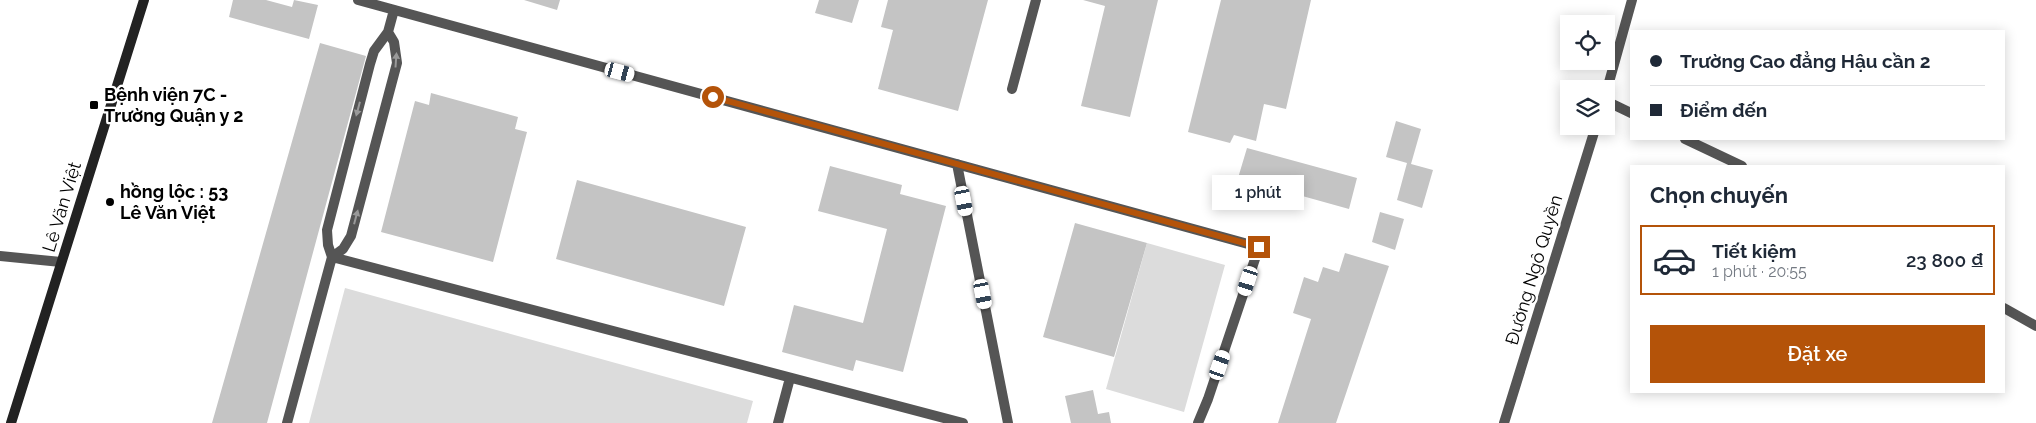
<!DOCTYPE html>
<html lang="vi">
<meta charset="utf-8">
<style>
body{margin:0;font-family:Raleway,sans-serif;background:#f2f2f3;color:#1f2937;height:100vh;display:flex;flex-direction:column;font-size:19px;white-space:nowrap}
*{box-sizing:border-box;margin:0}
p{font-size:16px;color:#747a83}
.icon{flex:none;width:28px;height:28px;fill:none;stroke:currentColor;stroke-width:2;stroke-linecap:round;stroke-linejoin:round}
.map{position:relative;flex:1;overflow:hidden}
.details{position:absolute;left:1630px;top:165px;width:375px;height:228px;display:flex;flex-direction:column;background:#fff;border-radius:0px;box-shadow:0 2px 12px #0003}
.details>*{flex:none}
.hud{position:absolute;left:1630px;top:30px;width:375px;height:110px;border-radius:0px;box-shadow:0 2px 12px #0003;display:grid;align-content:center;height:110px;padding:0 20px;background:#fff}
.buttons{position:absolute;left:1560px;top:15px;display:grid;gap:10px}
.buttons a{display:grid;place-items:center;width:55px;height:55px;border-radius:0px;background:#fff;box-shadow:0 2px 12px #0003;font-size:25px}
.end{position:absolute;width:22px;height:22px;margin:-11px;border:6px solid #b45309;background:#fff;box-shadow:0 0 0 2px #fff}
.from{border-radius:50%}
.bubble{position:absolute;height:35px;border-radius:0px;background:#fff;box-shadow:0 2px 12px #0003;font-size:16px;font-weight:600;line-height:35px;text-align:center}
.car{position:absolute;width:15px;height:30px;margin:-15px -8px;border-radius:6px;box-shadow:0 0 4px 1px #0007;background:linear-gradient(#fff 24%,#345 0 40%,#fff 0 76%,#345 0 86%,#fff 0)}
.hud b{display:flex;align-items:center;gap:18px;height:48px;font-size:19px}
.hud b+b{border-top:1px solid #e0e1e3}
.hud i{width:12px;height:12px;background:#1f2937}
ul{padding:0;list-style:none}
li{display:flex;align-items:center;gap:15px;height:70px;margin:0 10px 8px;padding:0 10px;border:2px solid transparent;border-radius:0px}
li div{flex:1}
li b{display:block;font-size:19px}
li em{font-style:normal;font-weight:600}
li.current{border-color:#b45309}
li>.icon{width:45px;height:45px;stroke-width:1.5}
h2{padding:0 20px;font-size:22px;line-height:60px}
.action{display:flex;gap:10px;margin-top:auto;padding:10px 20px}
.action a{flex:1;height:58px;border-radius:0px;background:#b45309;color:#fff;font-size:20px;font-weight:600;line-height:58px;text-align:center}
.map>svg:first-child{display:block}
</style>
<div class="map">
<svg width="2036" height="423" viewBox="0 0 2036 423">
<rect width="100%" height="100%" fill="#fff"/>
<path fill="#dcdcdc" d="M 1147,243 L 1225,265 L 1184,412 L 1106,389 Z
M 345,288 L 753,401 L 747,423 L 309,423 Z"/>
<path fill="#c4c4c4" d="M 233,0 L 266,0 L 292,7 L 294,0 L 318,5 L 309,39 L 229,17 Z
M 524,0 L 560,0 L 557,10 Z
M 819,0 L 859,0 L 852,23 L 815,13 Z
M 888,0 L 988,0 L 958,111 L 878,89 L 893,30 L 881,27 Z
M 1083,0 L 1158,0 L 1130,117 L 1081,106 L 1105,6 Z
M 1221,0 L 1311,0 L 1286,109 L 1264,104 L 1256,141 L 1234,135 L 1230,143 L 1188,132 Z
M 320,43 L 366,56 L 267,423 L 212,423 Z
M 431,93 L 518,117 L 515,129 L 527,132 L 493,262 L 381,232 L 415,101 L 429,105 Z
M 1396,121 L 1421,129 L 1411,164 L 1433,170 L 1422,208 L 1397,200 L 1407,163 L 1386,157 Z
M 1247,148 L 1357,178 L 1349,209 L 1238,178 Z
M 830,166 L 902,185 L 900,194 L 946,206 L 903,372 L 856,360 L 853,371 L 782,352 L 794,305 L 863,323 L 887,229 L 818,211 Z
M 577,180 L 746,227 L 724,306 L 556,259 Z
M 1380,212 L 1404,219 L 1395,250 L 1372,242 Z
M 1075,223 L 1147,243 L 1114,357 L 1043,337 Z
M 1345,253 L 1389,266 L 1336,423 L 1278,423 L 1311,319 L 1293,313 L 1304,277 L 1318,282 L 1323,267 L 1339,272 Z
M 1093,390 L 1098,414 L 1109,412 L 1111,423 L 1071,423 L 1065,396 Z"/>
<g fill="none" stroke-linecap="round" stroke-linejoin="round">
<path stroke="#555" stroke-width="10" d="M 358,0 L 1259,247 L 1208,399 L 1198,423
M 1012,89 L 1036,0
M 957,164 L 1008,423
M 0,256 L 61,262
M 332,257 L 963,423
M 332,257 L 343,249 L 351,236 L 397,63 L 394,42 L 388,32
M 287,423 L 332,257 L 328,245 L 327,230 L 370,64 L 374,51 L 388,32 L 394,10
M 778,423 L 790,378"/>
<path stroke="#555" stroke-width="10" d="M 1606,93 L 1632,0
M 1606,101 L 1631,113
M 1685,139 L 1742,166
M 2004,308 L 2036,326
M 1504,423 L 1596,126"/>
<path stroke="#222" stroke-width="10" d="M 11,423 L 144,0"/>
</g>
<defs><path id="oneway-solid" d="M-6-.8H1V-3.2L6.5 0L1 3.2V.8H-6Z" transform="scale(1.25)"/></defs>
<g fill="#999">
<use href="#oneway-solid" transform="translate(396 60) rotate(-86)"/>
<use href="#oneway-solid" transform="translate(358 109) rotate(105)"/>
<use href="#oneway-solid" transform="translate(356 217) rotate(-75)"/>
</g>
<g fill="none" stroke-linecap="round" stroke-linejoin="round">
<path stroke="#b45309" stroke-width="6" d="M 713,97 L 1259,247"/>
</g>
<g fill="#000" stroke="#fff" stroke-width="2">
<rect x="89" y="100" width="10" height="10" rx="2.5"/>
<circle cx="110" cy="202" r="5"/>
</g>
<g text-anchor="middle" stroke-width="4.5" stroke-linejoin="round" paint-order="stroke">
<g font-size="18" font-weight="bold" fill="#000" stroke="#fff" text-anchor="start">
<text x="104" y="101">Bệnh viện 7C -<tspan x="104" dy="21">Trường Quận y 2</tspan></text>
<text x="120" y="198">hồng lộc : 53<tspan x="120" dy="21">Lê Văn Việt</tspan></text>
</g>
<g font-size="18" fill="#000" stroke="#fff">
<text transform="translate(62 207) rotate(-73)" y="6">Lê Văn Việt</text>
<text transform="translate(1534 270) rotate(-73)" y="6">Đường Ngô Quyền</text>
</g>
</g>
</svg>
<div class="buttons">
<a><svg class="icon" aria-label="locate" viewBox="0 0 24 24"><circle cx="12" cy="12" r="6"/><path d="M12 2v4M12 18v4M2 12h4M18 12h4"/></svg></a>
<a><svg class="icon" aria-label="layers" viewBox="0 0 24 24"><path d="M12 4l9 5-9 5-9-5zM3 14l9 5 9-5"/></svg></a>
</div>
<i class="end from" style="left:713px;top:97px"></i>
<i class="end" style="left:1259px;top:247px"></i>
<div class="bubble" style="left:1212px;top:175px;width:92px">1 phút</div>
<i class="car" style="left:620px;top:72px;rotate:105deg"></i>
<i class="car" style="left:964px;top:201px;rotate:169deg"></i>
<i class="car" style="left:1248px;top:281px;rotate:198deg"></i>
<i class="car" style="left:983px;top:294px;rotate:169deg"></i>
<i class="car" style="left:1220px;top:365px;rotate:19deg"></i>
<div class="hud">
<b><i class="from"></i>Trường Cao đẳng Hậu cần 2</b>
<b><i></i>Điểm đến</b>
</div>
<section class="details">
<h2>Chọn chuyến</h2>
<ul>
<li class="current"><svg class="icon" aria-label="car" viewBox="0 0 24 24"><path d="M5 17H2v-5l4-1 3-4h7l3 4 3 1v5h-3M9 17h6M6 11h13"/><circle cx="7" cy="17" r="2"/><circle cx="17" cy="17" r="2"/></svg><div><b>Tiết kiệm</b><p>1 phút · 20:55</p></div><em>23 800 ₫</em></li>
</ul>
<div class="action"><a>Đặt xe</a></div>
</section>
</div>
